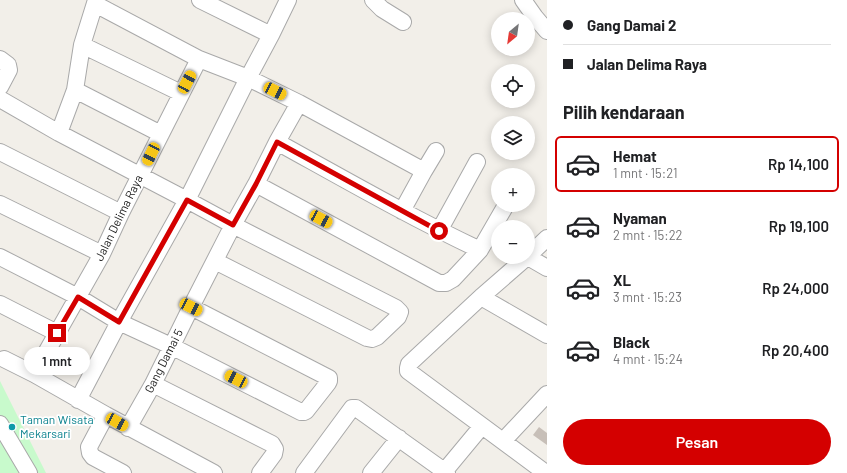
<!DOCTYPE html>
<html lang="id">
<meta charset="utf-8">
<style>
body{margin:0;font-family:Barlow,sans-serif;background:#f6f6f6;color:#202124;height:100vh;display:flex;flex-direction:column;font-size:15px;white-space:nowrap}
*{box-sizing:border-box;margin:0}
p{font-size:13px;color:#757577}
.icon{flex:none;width:22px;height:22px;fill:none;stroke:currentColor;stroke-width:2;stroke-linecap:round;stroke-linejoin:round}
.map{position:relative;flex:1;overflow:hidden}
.side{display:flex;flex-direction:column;background:#fff;width:300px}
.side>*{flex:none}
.hud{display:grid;align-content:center;height:88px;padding:0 16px;background:#fff}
.needle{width:26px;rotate:209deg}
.controls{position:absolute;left:491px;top:12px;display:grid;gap:8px}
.controls a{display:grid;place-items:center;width:44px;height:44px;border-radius:50%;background:#fff;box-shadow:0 2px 10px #0003;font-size:20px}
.end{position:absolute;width:18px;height:18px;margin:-9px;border:5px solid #d40000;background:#fff;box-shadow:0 0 0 2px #fff}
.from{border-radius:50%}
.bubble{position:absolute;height:28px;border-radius:14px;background:#fff;box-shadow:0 2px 10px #0003;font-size:13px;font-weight:600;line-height:28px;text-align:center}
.car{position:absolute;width:12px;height:24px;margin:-12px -6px;border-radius:5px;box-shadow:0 0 3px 1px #0007;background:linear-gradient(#f5c518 24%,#345 0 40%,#f5c518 0 76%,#345 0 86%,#f5c518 0)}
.hud b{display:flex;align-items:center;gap:14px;height:38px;font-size:15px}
.hud b+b{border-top:1px solid #e0e0e0}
.hud i{width:10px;height:10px;background:#202124}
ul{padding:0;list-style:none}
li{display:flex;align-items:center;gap:12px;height:56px;margin:0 8px 6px;padding:0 8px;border:2px solid transparent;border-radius:6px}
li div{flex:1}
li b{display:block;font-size:15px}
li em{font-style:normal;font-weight:600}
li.on{border-color:#d40000}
li>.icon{width:36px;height:36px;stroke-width:1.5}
h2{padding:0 16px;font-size:18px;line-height:48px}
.cta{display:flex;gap:8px;margin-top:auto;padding:8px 16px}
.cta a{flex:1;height:46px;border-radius:24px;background:#d40000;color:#fff;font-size:16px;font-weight:600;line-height:46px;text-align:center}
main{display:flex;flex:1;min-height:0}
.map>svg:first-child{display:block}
</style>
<main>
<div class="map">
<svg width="547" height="473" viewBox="0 0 547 473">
<rect width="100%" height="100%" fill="#f2efe9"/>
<path fill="#c8facc" d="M 0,381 L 46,473 L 0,473 Z"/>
<path fill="#c7bfb8" d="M 539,427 L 547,433 L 547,445 L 533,435 Z"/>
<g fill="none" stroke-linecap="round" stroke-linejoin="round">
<defs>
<path id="minor" d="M 200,0 L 271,35
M 373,0 L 382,9 L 403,22
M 523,0 L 535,17 L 547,31
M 95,4 L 199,59 L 248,78 L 299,103 L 424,171
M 82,45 L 181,93
M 0,59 L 8,65 L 9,70 L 0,87
M 75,90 L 161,134
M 0,99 L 59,133 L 187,200 L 233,225 L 396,308 L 400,312 L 398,317 L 377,337 L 372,339 L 367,338 L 215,261
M 59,133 L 75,90 L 82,45 L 96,0
M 277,142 C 344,179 410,217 480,250
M 0,152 L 121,213
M 256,184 L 439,283 L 446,283 L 453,279 L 480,250 L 506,205
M 0,204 L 102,254
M 402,211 L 424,171 L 436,151
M 439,231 L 477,162
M 528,256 L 547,238
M 0,257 L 78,297 L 119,322 L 171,346 L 301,412 L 304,412 L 306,411 L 328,383 L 329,381 L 329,378 L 191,307
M 527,257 L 481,297 L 409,364 L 408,368 L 408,371 L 543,471 L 547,472
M 528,257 L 547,268
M 481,297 L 547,335
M 0,304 L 57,333
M 4,359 L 34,374 L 106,415 L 214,473
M 34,374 L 102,254 L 121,213 L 199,59
M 153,384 L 272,444 L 275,449 L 274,454 L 260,473
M 78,400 L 119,322 L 187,200 L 248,78 L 271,35 L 288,0
M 106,415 L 89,447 L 90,453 L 93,457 L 123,473
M 0,424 L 29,473
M 128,428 L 153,384 L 191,307 L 233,225 L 256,184 L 277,142 L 299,103
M 503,441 L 547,394
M 304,473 L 352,408 L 356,408 L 447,473
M 371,473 L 399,438
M 443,473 L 482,426"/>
</defs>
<use href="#minor" stroke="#a9a9a9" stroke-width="18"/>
<use href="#minor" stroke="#fff" stroke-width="16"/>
</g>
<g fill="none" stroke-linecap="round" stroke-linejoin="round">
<path stroke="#d40000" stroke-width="5" d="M 57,333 L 78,297 L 119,322 L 187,200 L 233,225 L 256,184 L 277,142 L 439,231"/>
</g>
<circle fill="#0f9aa8" stroke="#fff" stroke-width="1.5" cx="12" cy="427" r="4"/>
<g text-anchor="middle" stroke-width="3.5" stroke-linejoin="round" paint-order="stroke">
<g font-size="12" fill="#222" stroke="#fff">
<text transform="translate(119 218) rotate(-64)" y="4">Jalan Delima Raya</text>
<text transform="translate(164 361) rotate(-63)" y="4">Gang Damai 5</text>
</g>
<g font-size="12" fill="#0d838f" stroke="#fff" text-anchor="start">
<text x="20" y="424">Taman Wisata<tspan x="20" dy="14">Mekarsari</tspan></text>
</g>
</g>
</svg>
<div class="controls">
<a><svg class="needle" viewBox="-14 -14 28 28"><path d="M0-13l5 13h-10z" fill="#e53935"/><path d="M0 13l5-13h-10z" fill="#757577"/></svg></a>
<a><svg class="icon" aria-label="locate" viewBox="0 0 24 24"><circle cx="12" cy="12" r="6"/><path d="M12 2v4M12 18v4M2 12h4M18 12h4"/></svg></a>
<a><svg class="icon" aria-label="layers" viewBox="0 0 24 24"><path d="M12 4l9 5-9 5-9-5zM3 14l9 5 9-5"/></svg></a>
<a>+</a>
<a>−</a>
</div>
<i class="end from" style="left:439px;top:231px"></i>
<i class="end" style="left:57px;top:333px"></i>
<div class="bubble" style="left:24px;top:347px;width:66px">1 mnt</div>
<i class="car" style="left:187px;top:82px;rotate:28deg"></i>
<i class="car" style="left:275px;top:91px;rotate:117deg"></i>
<i class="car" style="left:151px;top:154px;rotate:206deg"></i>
<i class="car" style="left:321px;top:219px;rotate:118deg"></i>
<i class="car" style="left:191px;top:307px;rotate:117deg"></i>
<i class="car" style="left:236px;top:379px;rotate:297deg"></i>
<i class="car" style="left:117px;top:422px;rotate:119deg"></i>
</div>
<section class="side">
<div class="hud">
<b><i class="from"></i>Gang Damai 2</b>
<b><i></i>Jalan Delima Raya</b>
</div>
<h2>Pilih kendaraan</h2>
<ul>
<li class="on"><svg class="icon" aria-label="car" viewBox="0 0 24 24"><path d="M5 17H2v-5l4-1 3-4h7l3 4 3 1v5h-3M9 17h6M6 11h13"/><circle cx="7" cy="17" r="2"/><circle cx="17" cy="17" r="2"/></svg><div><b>Hemat</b><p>1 mnt · 15:21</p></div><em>Rp 14,100</em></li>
<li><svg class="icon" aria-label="car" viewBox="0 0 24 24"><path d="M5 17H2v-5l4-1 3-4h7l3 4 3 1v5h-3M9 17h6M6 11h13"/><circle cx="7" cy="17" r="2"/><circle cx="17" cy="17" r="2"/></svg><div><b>Nyaman</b><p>2 mnt · 15:22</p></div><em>Rp 19,100</em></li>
<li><svg class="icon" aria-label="car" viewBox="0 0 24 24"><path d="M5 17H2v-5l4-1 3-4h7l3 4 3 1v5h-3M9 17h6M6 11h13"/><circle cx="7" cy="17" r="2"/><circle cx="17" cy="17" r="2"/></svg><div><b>XL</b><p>3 mnt · 15:23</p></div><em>Rp 24,000</em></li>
<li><svg class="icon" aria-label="car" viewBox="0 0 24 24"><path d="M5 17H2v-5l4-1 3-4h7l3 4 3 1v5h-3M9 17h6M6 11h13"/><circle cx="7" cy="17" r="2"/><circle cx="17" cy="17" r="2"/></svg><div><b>Black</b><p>4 mnt · 15:24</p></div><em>Rp 20,400</em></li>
</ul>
<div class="cta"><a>Pesan</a></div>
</section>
</main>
